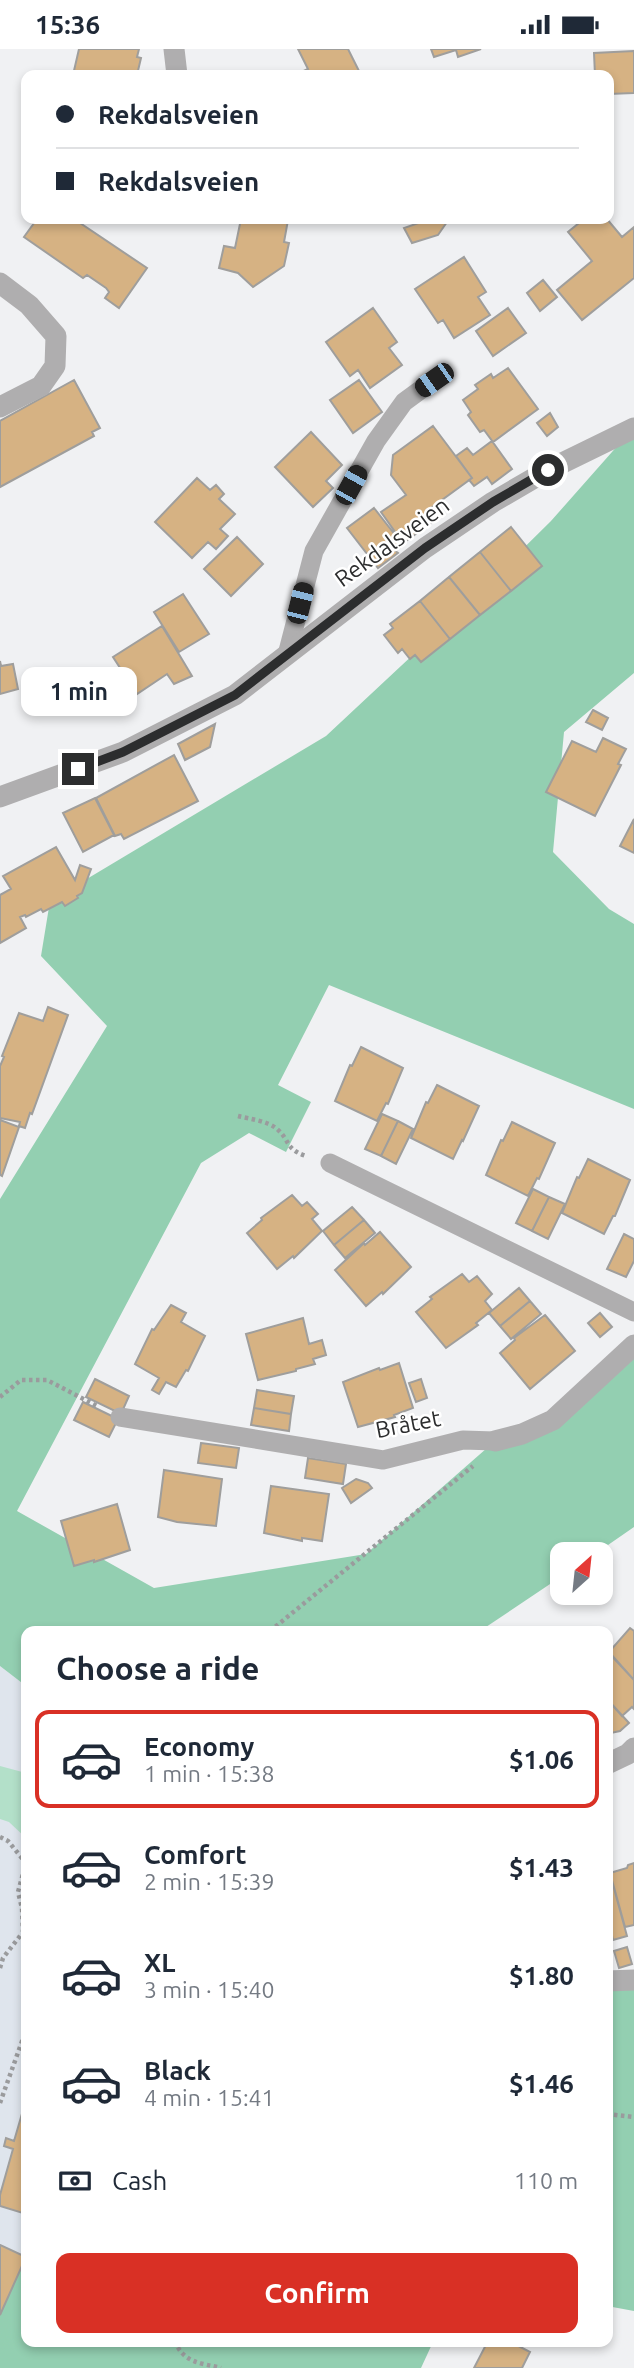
<!DOCTYPE html>
<meta charset="utf-8">
<style>
body{margin:0;font-family:Ubuntu,sans-serif;background:#f2f2f3;color:#1f2937;height:100vh;display:flex;flex-direction:column;font-size:26px;white-space:nowrap}
*{box-sizing:border-box;margin:0}
p{font-size:23px;color:#747a83}
.icon{flex:none;width:38px;height:38px;fill:none;stroke:currentColor;stroke-width:2;stroke-linecap:round;stroke-linejoin:round}
.map{position:relative;flex:1;overflow:hidden}
.panel{position:absolute;left:21px;top:1577px;width:592px;height:721px;display:flex;flex-direction:column;background:#fff;border-radius:14px;box-shadow:0 4px 10px #0003}
.panel>*{flex:none}
.guide{position:absolute;left:21px;top:21px;width:593px;height:154px;border-radius:14px;box-shadow:0 4px 10px #0003;display:grid;align-content:center;height:154px;padding:0 35px;background:#fff}
.needle{width:46px;rotate:27deg}
.fabs{position:absolute;left:550px;top:1493px;display:grid;gap:14px}
.fabs a{display:grid;place-items:center;width:63px;height:63px;border-radius:14px;background:#fff;box-shadow:0 4px 10px #0003;font-size:35px}
.end{position:absolute;width:32px;height:32px;margin:-16px;border:9px solid #2c2d2e;background:#fff;box-shadow:0 0 0 4px #fff}
.from{border-radius:50%}
.bubble{position:absolute;height:49px;border-radius:14px;background:#fff;box-shadow:0 4px 10px #0003;font-size:23px;font-weight:600;line-height:49px;text-align:center}
.car{position:absolute;width:21px;height:42px;margin:-21px -10px;border-radius:9px;box-shadow:0 0 5px 2px #0007;background:linear-gradient(#222 24%,#8ab4d8 0 40%,#222 0 76%,#8ab4d8 0 86%,#222 0)}
.guide b{display:flex;align-items:center;gap:24px;height:66px;font-size:26px}
.guide b+b{border-top:2px solid #e0e1e3}
.guide i{width:18px;height:18px;background:#1f2937}
ul{padding:0;list-style:none}
li{display:flex;align-items:center;gap:21px;height:98px;margin:0 14px 10px;padding:0 21px;border:4px solid transparent;border-radius:14px}
li div{flex:1}
li b{display:block;font-size:26px}
li em{font-style:normal;font-weight:600}
li.current{border-color:#d93025}
li>.icon{width:63px;height:63px;stroke-width:1.5}
h2{padding:0 35px;font-size:32px;line-height:84px}
.pay{display:flex;align-items:center;gap:18px;height:77px;padding:0 35px;font-size:26px}
.pay p{margin-inline-start:auto}
.action{display:flex;gap:14px;margin-top:auto;padding:14px 35px}
.action a{flex:1;height:80px;border-radius:14px;background:#d93025;color:#fff;font-size:28px;font-weight:600;line-height:80px;text-align:center}
.status{display:flex;justify-content:space-between;align-items:center;height:49px;padding:0 35px;background:#fff;direction:ltr}
.status svg{height:19px;fill:currentColor}
.map>svg:first-child{display:block}
</style>
<div class="status"><b>15:36</b><svg viewBox="0 0 49 12"><path d="M0 12V9h3v3zM5 12V6h3v6zM10 12V3h3v9zM15 12V0h3v12zM26 1h20v11H26zM47 4h2v5h-2z"/></svg></div>
<div class="map">
<svg width="634" height="2319" viewBox="0 0 634 2319">
<rect width="100%" height="100%" fill="#f0f1f3"/>
<path fill="#dfe5ed" d="M 0,1617 L 26,1637 L 26,2200 L 0,2225 Z"/>
<path fill="#b3e0c9" d="M 0,1717 L 26,1724 L 26,1789 L 9,1773 L 0,1770 Z"/>
<path fill="#93cfb1" d="M 634,382 L 634,624 L 564,683 L 553,803 L 609,860 L 634,875 L 634,1060 L 329,936 L 278,1036 L 311,1053 L 286,1103 L 249,1084 L 201,1114 L 17,1462 L 154,1539 L 366,1505 L 495,1392 L 553,1371 L 634,1298 L 634,1478 L 595,1505 L 562,1505 L 562,1527 L 480,1582 L 26,1582 L 26,1637 L 0,1617 L 0,1150 L 107,977 L 41,907 L 50,852 L 326,687 L 462,560 L 551,472 L 627,386 Z
M 634,1930 L 634,2262 L 607,2257 L 607,1933 Z
M 26,2200 L 26,2292 L 433,2293 L 421,2319 L 0,2319 L 0,2225 Z"/>
<path fill="#d6b283" stroke="#9f9e9c" stroke-width="2" d="M 79,0 L 139,0 L 137,8 L 141,9 L 137,26 L 73,26 Z
M 298,0 L 348,0 L 361,26 L 295,26 L 308,20 Z
M 431,0 L 481,0 L 458,8 L 456,1 L 434,8 Z
M 634,2 L 634,44 L 609,45 L 609,26 L 595,26 L 594,4 Z
M 37,170 L 77,172 L 147,219 L 119,259 L 105,249 L 109,243 L 106,239 L 87,226 L 83,229 L 24,188 Z
M 241,170 L 293,170 L 292,172 L 288,171 L 284,193 L 289,194 L 284,217 L 253,238 L 238,224 L 219,219 L 224,197 L 235,199 Z
M 430,170 L 447,173 L 438,186 L 412,194 L 404,179 Z
M 584,170 L 607,170 L 622,188 L 634,178 L 634,229 L 582,271 L 557,241 L 592,212 L 568,183 Z
M 464,208 L 486,243 L 478,248 L 490,266 L 454,289 L 443,271 L 438,274 L 415,240 Z
M 543,231 L 557,248 L 540,262 L 527,244 Z
M 373,259 L 397,293 L 389,299 L 402,316 L 370,339 L 358,321 L 350,327 L 326,293 Z
M 508,259 L 526,284 L 493,307 L 476,282 Z
M 508,319 L 538,360 L 493,393 L 484,381 L 480,383 L 468,366 L 471,363 L 463,351 L 478,340 L 475,336 L 491,325 L 493,329 Z
M 74,331 L 100,379 L 92,383 L 94,387 L 0,438 L 0,372 Z
M 359,331 L 382,363 L 353,384 L 330,351 Z
M 550,364 L 558,378 L 547,387 L 537,374 Z
M 433,377 L 472,429 L 431,459 L 438,469 L 403,494 L 381,463 L 406,446 L 391,426 L 393,406 Z
M 311,383 L 342,416 L 326,432 L 333,439 L 313,458 L 275,418 Z
M 492,392 L 512,420 L 492,435 L 487,428 L 474,437 L 469,431 L 472,429 L 456,407 L 467,399 L 473,406 Z
M 197,429 L 210,441 L 216,436 L 224,445 L 219,450 L 235,465 L 220,480 L 228,487 L 216,500 L 208,493 L 192,509 L 155,473 Z
M 374,459 L 403,496 L 396,502 L 398,504 L 378,519 L 347,479 Z
M 511,478 L 542,517 L 511,542 L 480,503 Z
M 237,488 L 263,515 L 231,547 L 204,520 Z
M 480,503 L 511,542 L 480,566 L 449,528 Z
M 449,528 L 480,566 L 450,590 L 420,552 Z
M 183,545 L 209,585 L 179,603 L 154,563 Z
M 420,552 L 450,590 L 421,613 L 415,606 L 410,610 L 402,600 L 398,604 L 384,586 L 393,579 L 390,575 Z
M 162,577 L 192,627 L 174,635 L 167,625 L 137,645 L 113,608 Z
M 0,612 L 1,617 L 13,615 L 18,640 L 0,645 Z
M 593,661 L 608,669 L 602,681 L 586,673 Z
M 215,675 L 210,698 L 185,711 L 178,695 Z
M 603,689 L 626,700 L 618,715 L 621,716 L 595,767 L 546,743 L 572,692 L 596,703 Z
M 174,706 L 198,752 L 124,790 L 121,785 L 115,787 L 96,749 Z
M 95,749 L 114,786 L 83,803 L 63,764 Z
M 634,770 L 634,804 L 620,797 Z
M 56,798 L 75,831 L 80,816 L 91,820 L 82,844 L 77,847 L 78,849 L 65,857 L 62,853 L 43,863 L 41,860 L 26,868 L 25,866 L 20,868 L 26,879 L 0,894 L 0,846 L 11,840 L 3,827 Z
M 48,958 L 68,966 L 32,1065 L 30,1064 L 25,1079 L 19,1077 L 20,1073 L 0,1069 L 0,1017 L 4,1008 L 2,1007 L 19,964 L 43,972 Z
M 361,998 L 403,1019 L 388,1055 L 386,1054 L 377,1072 L 335,1052 L 350,1016 L 352,1017 Z
M 437,1036 L 479,1057 L 463,1092 L 462,1091 L 453,1110 L 411,1089 L 426,1053 L 428,1054 Z
M 382,1065 L 398,1072 L 381,1107 L 365,1100 Z
M 0,1071 L 19,1078 L 2,1127 L 0,1126 Z
M 398,1072 L 413,1080 L 396,1115 L 381,1107 Z
M 512,1073 L 555,1094 L 539,1130 L 537,1129 L 528,1147 L 486,1126 L 501,1091 L 503,1092 Z
M 588,1110 L 630,1131 L 615,1167 L 613,1167 L 604,1185 L 562,1164 L 577,1128 L 579,1129 Z
M 533,1140 L 549,1148 L 532,1182 L 516,1174 Z
M 292,1146 L 302,1157 L 307,1153 L 318,1165 L 312,1170 L 322,1182 L 294,1209 L 293,1207 L 277,1220 L 247,1184 L 262,1171 L 261,1169 Z
M 549,1148 L 565,1155 L 548,1190 L 532,1182 Z
M 352,1158 L 364,1171 L 334,1196 L 323,1182 Z
M 364,1171 L 375,1184 L 345,1209 L 334,1196 Z
M 380,1183 L 411,1218 L 383,1245 L 382,1243 L 366,1257 L 335,1221 L 364,1194 L 365,1196 Z
M 624,1185 L 634,1190 L 634,1212 L 626,1228 L 607,1220 Z
M 462,1225 L 469,1233 L 477,1227 L 492,1245 L 485,1252 L 492,1261 L 476,1274 L 478,1276 L 446,1299 L 416,1263 L 432,1250 L 430,1248 Z
M 519,1239 L 530,1252 L 500,1277 L 489,1264 Z
M 530,1252 L 541,1265 L 511,1290 L 500,1277 Z
M 171,1256 L 186,1264 L 181,1273 L 205,1287 L 188,1322 L 186,1321 L 176,1338 L 166,1333 L 159,1345 L 152,1341 L 159,1329 L 135,1315 L 152,1280 L 154,1281 Z
M 600,1264 L 612,1278 L 600,1288 L 588,1274 Z
M 545,1266 L 575,1302 L 530,1340 L 500,1304 L 515,1291 L 514,1289 Z
M 303,1269 L 309,1295 L 322,1291 L 326,1306 L 313,1310 L 315,1315 L 296,1320 L 296,1322 L 258,1331 L 246,1285 Z
M 399,1314 L 413,1359 L 394,1366 L 395,1368 L 358,1378 L 343,1333 L 379,1319 L 380,1321 Z
M 95,1330 L 129,1347 L 121,1365 L 86,1348 Z
M 421,1330 L 427,1349 L 416,1353 L 409,1334 Z
M 257,1341 L 294,1347 L 291,1365 L 254,1359 Z
M 83,1353 L 118,1370 L 109,1388 L 74,1371 Z
M 254,1359 L 291,1365 L 289,1382 L 251,1376 Z
M 201,1394 L 239,1399 L 236,1419 L 198,1414 Z
M 308,1409 L 346,1415 L 343,1435 L 305,1429 Z
M 164,1421 L 222,1430 L 216,1477 L 177,1473 L 158,1468 Z
M 356,1430 L 368,1434 L 372,1439 L 351,1454 L 342,1439 Z
M 271,1437 L 329,1445 L 322,1492 L 302,1489 L 302,1492 L 264,1484 Z
M 117,1455 L 130,1501 L 94,1513 L 94,1511 L 74,1517 L 61,1472 Z
M 630,1579 L 634,1582 L 634,1631 L 609,1603 Z
M 607,1602 L 634,1631 L 634,1660 L 632,1658 L 622,1667 L 607,1650 Z
M 607,1650 L 629,1674 L 620,1682 L 611,1684 L 607,1681 Z
M 634,1814 L 634,1876 L 625,1878 L 610,1824 L 627,1819 L 628,1816 Z
M 609,1821 L 627,1887 L 613,1891 L 611,1882 L 607,1883 L 607,1822 Z
M 627,1898 L 632,1915 L 619,1919 L 614,1902 Z
M 26,2051 L 26,2165 L 0,2157 L 0,2146 L 13,2100 L 4,2097 L 6,2089 L 14,2092 Z
M 0,2196 L 26,2208 L 0,2266 Z
M 488,2292 L 498,2295 L 500,2292 L 509,2292 L 530,2303 L 522,2319 L 474,2319 Z"/>
<g fill="none" stroke-linecap="round" stroke-linejoin="round">
<path stroke="#9a9b9d" stroke-width="4.5" stroke-dasharray="3.5 3.5" stroke-linecap="butt" d="M 238,1067 C 250,1070 268,1072 277,1080 C 290,1091 285,1100 306,1107
M 0,1348 L 21,1331 L 47,1331 L 97,1357
M 270,1582 L 473,1417
M 0,1788 L 8,1792 L 26,1814
M 0,1919 L 3,1909 L 23,1883 L 22,1859 L 18,1843 L 26,1814
M 0,2054 L 26,1981
M 607,2065 L 634,2068
M 175,2292 C 183,2314 201,2314 221,2319"/>
<path stroke="#afaeaf" stroke-width="19" d="M 287,606 L 314,502 L 376,392 L 404,353 L 434,331
M 330,1114 L 634,1263
M 120,1368 L 383,1411 L 463,1391 L 495,1392"/>
<path stroke="#afaeaf" stroke-width="21" d="M 174,0 L 177,26
M 0,234 L 29,256 L 56,287 L 55,317 L 41,337 L 0,358
M 0,748 L 123,703 L 235,646 L 425,499 L 493,453 L 548,421 L 634,379
M 495,1392 L 522,1385 L 553,1371 L 634,1296
M 607,1715 L 628,1705 L 634,1699
M 607,1932 L 634,1931"/>
</g>
<g fill="none" stroke-linecap="round" stroke-linejoin="round">
<path stroke="#2c2d2e" stroke-width="9" d="M 78,720 L 123,703 L 235,646 L 425,499 L 493,453 L 548,421"/>
</g>
<g text-anchor="middle" stroke-width="5" stroke-linejoin="round" paint-order="stroke">
<g font-size="23" fill="#2c2d2e" stroke="#fff">
<text transform="translate(392 493) rotate(-36)" y="8">Rekdalsveien</text>
<text transform="translate(408 1375) rotate(-11)" y="8">Bråtet</text>
</g>
</g>
</svg>
<div class="fabs">
<a><svg class="needle" viewBox="-14 -14 28 28"><path d="M0-13l5 13h-10z" fill="#e53935"/><path d="M0 13l5-13h-10z" fill="#747a83"/></svg></a>
</div>
<i class="end from" style="left:548px;top:421px"></i>
<i class="end" style="left:78px;top:720px"></i>
<div class="bubble" style="left:21px;top:618px;width:116px">1 min</div>
<i class="car" style="left:434px;top:331px;rotate:235deg"></i>
<i class="car" style="left:351px;top:436px;rotate:29deg"></i>
<i class="car" style="left:300px;top:554px;rotate:14deg"></i>
<div class="guide">
<b><i class="from"></i>Rekdalsveien</b>
<b><i></i>Rekdalsveien</b>
</div>
<section class="panel">
<h2>Choose a ride</h2>
<ul>
<li class="current"><svg class="icon" aria-label="car" viewBox="0 0 24 24"><path d="M5 17H2v-5l4-1 3-4h7l3 4 3 1v5h-3M9 17h6M6 11h13"/><circle cx="7" cy="17" r="2"/><circle cx="17" cy="17" r="2"/></svg><div><b>Economy</b><p>1 min · 15:38</p></div><em>$1.06</em></li>
<li><svg class="icon" aria-label="car" viewBox="0 0 24 24"><path d="M5 17H2v-5l4-1 3-4h7l3 4 3 1v5h-3M9 17h6M6 11h13"/><circle cx="7" cy="17" r="2"/><circle cx="17" cy="17" r="2"/></svg><div><b>Comfort</b><p>2 min · 15:39</p></div><em>$1.43</em></li>
<li><svg class="icon" aria-label="car" viewBox="0 0 24 24"><path d="M5 17H2v-5l4-1 3-4h7l3 4 3 1v5h-3M9 17h6M6 11h13"/><circle cx="7" cy="17" r="2"/><circle cx="17" cy="17" r="2"/></svg><div><b>XL</b><p>3 min · 15:40</p></div><em>$1.80</em></li>
<li><svg class="icon" aria-label="car" viewBox="0 0 24 24"><path d="M5 17H2v-5l4-1 3-4h7l3 4 3 1v5h-3M9 17h6M6 11h13"/><circle cx="7" cy="17" r="2"/><circle cx="17" cy="17" r="2"/></svg><div><b>Black</b><p>4 min · 15:41</p></div><em>$1.46</em></li>
</ul>
<div class="pay"><svg class="icon" aria-label="cash" viewBox="0 0 24 24"><path d="M3 7h18v10H3z"/><circle cx="12" cy="12" r="2"/></svg>Cash<p>110 m</p></div>
<div class="action"><a>Confirm</a></div>
</section>
</div>
